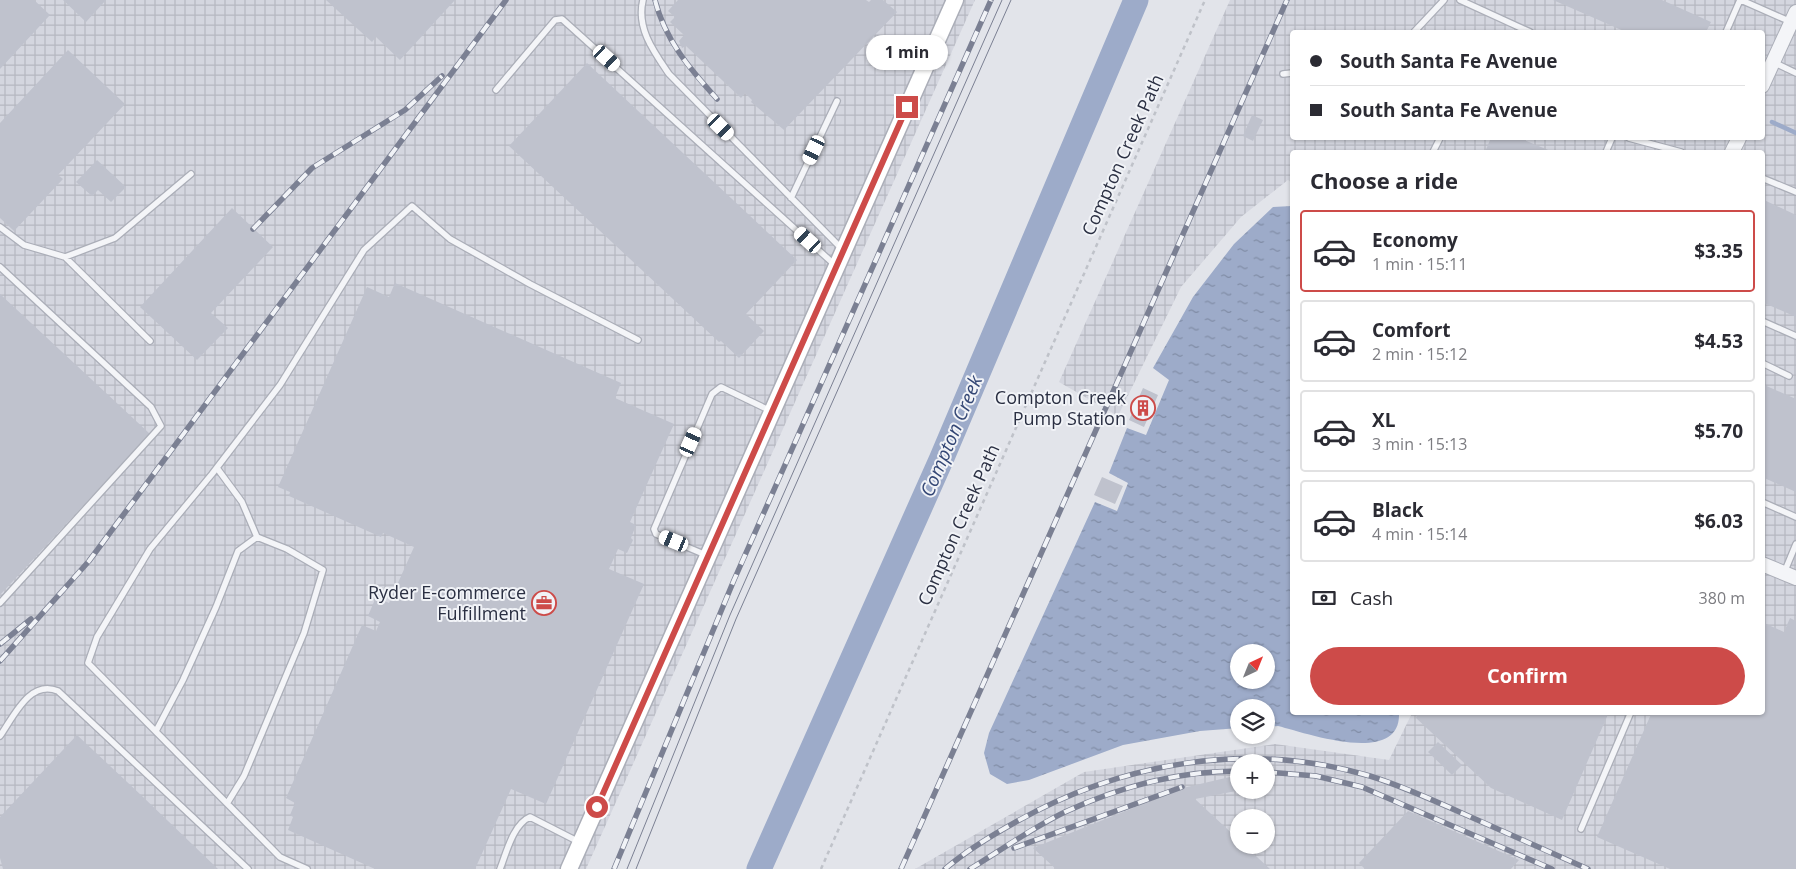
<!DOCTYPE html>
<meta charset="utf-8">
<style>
body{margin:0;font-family:"Open Sans",sans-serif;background:#f7f7f7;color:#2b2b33;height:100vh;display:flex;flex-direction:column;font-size:19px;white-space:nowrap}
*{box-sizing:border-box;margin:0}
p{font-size:16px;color:#7c7c81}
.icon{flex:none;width:28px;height:28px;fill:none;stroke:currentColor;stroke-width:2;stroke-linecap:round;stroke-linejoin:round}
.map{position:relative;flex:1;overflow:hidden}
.side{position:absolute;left:1290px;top:150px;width:475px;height:565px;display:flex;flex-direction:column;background:#fff;border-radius:5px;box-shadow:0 1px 4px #0004}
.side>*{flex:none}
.hud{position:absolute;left:1290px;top:30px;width:475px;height:110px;border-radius:5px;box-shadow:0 1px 4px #0004;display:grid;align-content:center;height:110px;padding:0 20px;background:#fff}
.needle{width:32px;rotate:43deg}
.buttons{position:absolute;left:1230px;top:644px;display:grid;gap:10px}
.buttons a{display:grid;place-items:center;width:45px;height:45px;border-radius:50%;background:#fff;box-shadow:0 1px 4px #0004;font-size:25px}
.end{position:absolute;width:22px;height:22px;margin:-11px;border:6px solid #cd4b49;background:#fff;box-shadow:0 0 0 2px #fff}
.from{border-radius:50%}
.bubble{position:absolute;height:35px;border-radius:18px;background:#fff;box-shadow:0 1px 4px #0004;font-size:16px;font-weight:700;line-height:35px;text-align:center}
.car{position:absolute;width:15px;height:30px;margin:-15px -8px;border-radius:6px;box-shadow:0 0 4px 1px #0007;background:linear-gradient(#fff 24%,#345 0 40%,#fff 0 76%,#345 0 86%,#fff 0)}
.hud b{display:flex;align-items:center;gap:18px;height:48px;font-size:19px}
.hud b+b{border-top:1px solid #e1e1e2}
.hud i{width:12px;height:12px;background:#2b2b33}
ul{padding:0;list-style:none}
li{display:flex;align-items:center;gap:15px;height:82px;margin:0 10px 8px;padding:0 10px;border:2px solid #e1e1e2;border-radius:5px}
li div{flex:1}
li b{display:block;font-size:19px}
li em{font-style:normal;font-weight:700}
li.current{border-color:#cd4b49}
li>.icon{width:45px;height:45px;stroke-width:1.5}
h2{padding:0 20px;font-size:22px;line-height:60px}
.pay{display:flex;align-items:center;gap:12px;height:55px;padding:0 20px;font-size:19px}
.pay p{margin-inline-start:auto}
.cta{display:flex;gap:10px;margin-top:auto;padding:10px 20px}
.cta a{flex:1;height:58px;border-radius:30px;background:#cd4b49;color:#fff;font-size:20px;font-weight:700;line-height:58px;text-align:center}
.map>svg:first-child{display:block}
</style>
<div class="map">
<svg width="1796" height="869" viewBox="0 0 1796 869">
<defs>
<pattern id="industrial-grid" width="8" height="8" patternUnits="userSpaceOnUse" patternTransform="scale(1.25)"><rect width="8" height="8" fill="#d4d6df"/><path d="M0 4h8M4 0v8" fill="none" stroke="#b6b8c1"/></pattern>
<pattern id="water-ripples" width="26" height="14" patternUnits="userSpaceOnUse" patternTransform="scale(1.25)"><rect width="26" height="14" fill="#9dabc9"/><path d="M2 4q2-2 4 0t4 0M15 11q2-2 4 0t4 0" fill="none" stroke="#808ca5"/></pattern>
</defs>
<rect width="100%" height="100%" fill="#e2e4ea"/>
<path fill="url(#industrial-grid)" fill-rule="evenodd" d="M 0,0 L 975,0 L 586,869 L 0,869 Z
M 1230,0 L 1796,0 L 1796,869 L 915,869 L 1084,772 L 1275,744 L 1389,760 L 1412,713 L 1762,712 L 1762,152 L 1292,152 L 1292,183 L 1288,180 L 1241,217 L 1181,287 L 1118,416 L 1059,382 ZM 1292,32 L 1762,32 L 1762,138 L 1292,138 ZM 1239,762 L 1266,762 L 1266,790 L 1239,790 ZM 1239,818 L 1266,818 L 1266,845 L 1239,845 Z"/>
<path fill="url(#water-ripples)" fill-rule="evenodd" d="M 1292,206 L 1292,712 L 1399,713 C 1401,767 1306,733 1278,726 L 1266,727 L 1266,708 L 1239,708 L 1239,728 L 1200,731 L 1123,745 L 1029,780 L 1007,784 L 990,774 L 984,753 L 989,733 L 1095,502 L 1117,511 L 1128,483 L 1109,473 L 1127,428 L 1146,435 L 1169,380 L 1153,368 L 1193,297 L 1234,244 L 1273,207 ZM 1239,652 L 1266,652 L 1266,680 L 1239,680 Z"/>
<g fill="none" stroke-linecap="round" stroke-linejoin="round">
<path stroke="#9dabc9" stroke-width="4.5" d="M 1772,122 L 1796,133"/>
<path stroke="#9dabc9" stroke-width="25" d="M 759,869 L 941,460 L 1136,0"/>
</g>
<path fill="#bfc2cd" d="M 0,0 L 34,0 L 50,15 L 0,69 Z
M 63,0 L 106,0 L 86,22 Z
M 326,0 L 455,0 L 400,60 L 376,37 L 372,42 Z
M 678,0 L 866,0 L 869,2 L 871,0 L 883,0 L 897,12 L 784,130 L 751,102 L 752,100 L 745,93 L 741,98 L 686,46 L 682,48 L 679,41 L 684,35 L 670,22 L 675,17 L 668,11 Z
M 1553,0 L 1662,0 L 1711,22 L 1706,32 L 1626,32 Z
M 68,50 L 125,104 L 58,175 L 63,179 L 14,231 L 0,218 L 0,123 Z
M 587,63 L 797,260 L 746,314 L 764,331 L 739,358 L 721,341 L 719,342 L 509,146 Z
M 1252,115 L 1263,120 L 1253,141 L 1243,136 Z
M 1518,138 L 1519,138 L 1553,152 L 1485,152 L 1490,140 Z
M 97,160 L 126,187 L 111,202 L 98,190 L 92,196 L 76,182 Z
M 1764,200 L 1796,215 L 1796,317 L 1762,302 Z
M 232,208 L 273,247 L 211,313 L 228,328 L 197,360 L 140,307 Z
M 395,283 L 621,383 L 615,398 L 674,424 L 630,522 L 636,525 L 631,538 L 633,540 L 627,553 L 618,549 L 609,569 L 644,584 L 546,804 L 511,789 L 475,869 L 375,869 L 288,830 L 293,817 L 290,815 L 295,803 L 286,798 L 362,625 L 376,631 L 380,622 L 368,616 L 376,597 L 389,603 L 414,547 L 383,533 L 381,537 L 289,496 L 290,492 L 278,487 L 367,287 L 389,297 Z
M 0,294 L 150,434 L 0,595 Z
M 1762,384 L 1796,399 L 1796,492 L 1762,477 Z
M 1143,388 L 1158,395 L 1144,427 L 1129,420 Z
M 1102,477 L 1123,486 L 1115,504 L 1094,495 Z
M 1790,618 L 1796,621 L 1796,869 L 1670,869 L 1597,837 L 1652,712 L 1762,712 L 1762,622 L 1784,632 Z
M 1418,712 L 1609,712 L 1562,820 L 1491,788 L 1416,718 Z
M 77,735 L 142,796 L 218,869 L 3,869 L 0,858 L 0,817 Z
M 1438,742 L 1462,765 L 1452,775 L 1428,752 Z
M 1234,776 L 1236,791 L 1195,799 L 1239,840 L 1239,845 L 1244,845 L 1270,869 L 1056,869 L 1033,848 L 1183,788 Z
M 1408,811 L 1519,860 L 1511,869 L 1365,869 L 1359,863 Z"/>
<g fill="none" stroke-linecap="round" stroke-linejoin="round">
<defs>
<path id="service" d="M 643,0 C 636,28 654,52 669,74 L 842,249
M 1460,0 L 1530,32
M 1741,0 L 1791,22
M 1414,32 L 1444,0
M 1726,32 L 1740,0
M 1773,62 L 1796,73
M 1283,74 L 1292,73
M 496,90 L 555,20 L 562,19 L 835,265
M 1629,138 L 1681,152
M 1433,152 L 1440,138
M 1606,152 L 1612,138
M 1762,178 L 1796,192
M 791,198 L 837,101
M 0,227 L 24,245 L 65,257 L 150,341
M 65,257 L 115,238 L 191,174
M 0,267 L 151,407 L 161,426 L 0,603
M 1762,321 L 1796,336
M 1762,363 L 1789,376
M 1762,502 L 1796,517
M 706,555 L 656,534 L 654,529 L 712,394 L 721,387 L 771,411
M 1784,573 L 1796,544
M 156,731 L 183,680 L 216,607 L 238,551 L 257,537 L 242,502 L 217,468
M 0,736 C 14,716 30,679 58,691 L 248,869
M 228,802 L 244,776 L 304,633 L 323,570 L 287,549 L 257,537
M 1581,829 L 1631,712
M 307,869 L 280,857 L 88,663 L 97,637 L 150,549 L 212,474 L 280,385 L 364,250 L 412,206 L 450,239 L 530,284 L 638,340
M 500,869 C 506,854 513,824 530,817 L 579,842"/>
<path id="tertiary" d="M 1762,86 L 1796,12
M 1732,152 L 1739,138
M 1762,564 L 1796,578"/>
<path id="secondary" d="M 569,869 L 955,0"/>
</defs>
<use href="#service" stroke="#abaeb8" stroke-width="8"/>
<use href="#tertiary" stroke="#abaeb8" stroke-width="16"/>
<use href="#secondary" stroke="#abaeb8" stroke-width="19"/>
<path stroke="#bfc2c9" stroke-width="2.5" stroke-dasharray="4 4" stroke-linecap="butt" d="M 821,869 L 1205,0"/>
<use href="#service" stroke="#f4f5f8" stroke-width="5.5"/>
<use href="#tertiary" stroke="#f4f5f8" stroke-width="14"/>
<use href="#secondary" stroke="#fff" stroke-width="16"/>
<path stroke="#7b8093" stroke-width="1" d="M 627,869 L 730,615 L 1002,0
M 636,869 L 736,619 L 1011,0"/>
<defs>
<path id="rail" d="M 655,0 C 665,40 690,69 717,99
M 253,229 L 312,168 L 405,110 L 442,76
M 0,644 L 31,619
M 0,661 L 89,561 L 506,0
M 1266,772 L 1316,776 L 1362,787 L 1552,869
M 1014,848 L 1182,787
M 614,869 L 734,580 L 991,0
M 901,869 L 1287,0
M 945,869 C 966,851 989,837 1014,823 C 1122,762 1248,740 1370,776 C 1402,786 1433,800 1464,814 C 1505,832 1547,851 1588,869
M 970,869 C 1001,850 1032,828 1065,812 C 1119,787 1179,771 1239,771"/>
</defs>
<use href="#rail" stroke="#7b8093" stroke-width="5.5"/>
<use href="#rail" stroke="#f1f3f7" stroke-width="4" stroke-dasharray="11" stroke-linecap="butt"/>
</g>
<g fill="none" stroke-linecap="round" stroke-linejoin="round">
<path stroke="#cd4b49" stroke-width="6" d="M 597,807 L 907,107"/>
</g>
<defs>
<symbol id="building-ring" viewBox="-11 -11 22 22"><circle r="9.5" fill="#f1f3f7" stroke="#cd4b49" stroke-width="1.5"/><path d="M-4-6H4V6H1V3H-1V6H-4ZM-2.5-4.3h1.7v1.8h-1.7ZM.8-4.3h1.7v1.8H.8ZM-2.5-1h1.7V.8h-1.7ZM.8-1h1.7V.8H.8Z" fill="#cd4b49"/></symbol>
<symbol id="office-ring" viewBox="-11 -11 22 22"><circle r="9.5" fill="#f1f3f7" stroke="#cd4b49" stroke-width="1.5"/><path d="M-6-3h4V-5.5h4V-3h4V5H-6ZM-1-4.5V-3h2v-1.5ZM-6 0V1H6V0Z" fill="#cd4b49"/></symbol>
</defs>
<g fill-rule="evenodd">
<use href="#building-ring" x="1129" y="394" width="28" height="28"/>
<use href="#office-ring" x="530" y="589" width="28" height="28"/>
</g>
<g text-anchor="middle" stroke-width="4" stroke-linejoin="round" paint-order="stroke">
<g font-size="18" fill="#2a2f42" stroke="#f1f3f7">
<text transform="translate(1123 155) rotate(-66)" y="6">Compton Creek Path</text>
<text transform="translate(959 525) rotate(-66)" y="6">Compton Creek Path</text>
</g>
<g font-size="18" fill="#2a2f42" stroke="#f1f3f7" text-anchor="end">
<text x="1126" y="404">Compton Creek<tspan x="1126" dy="21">Pump Station</tspan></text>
<text x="526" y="599">Ryder E-commerce<tspan x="526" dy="21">Fulfillment</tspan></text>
</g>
<g font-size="19" font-style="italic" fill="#344775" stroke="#f1f3f7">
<text transform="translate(951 436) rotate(-67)" y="7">Compton Creek</text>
</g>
</g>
</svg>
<div class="buttons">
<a><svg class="needle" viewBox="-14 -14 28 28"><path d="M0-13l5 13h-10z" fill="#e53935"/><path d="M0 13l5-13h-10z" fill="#7c7c81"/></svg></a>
<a><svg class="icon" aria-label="layers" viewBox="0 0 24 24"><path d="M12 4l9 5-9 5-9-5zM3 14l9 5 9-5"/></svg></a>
<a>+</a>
<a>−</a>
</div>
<i class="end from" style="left:597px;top:807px"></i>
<i class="end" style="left:907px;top:107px"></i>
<div class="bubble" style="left:866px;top:35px;width:82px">1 min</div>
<i class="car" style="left:607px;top:58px;rotate:132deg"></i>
<i class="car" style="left:721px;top:127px;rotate:135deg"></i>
<i class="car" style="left:814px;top:150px;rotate:205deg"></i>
<i class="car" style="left:808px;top:240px;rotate:312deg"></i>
<i class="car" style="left:691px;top:442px;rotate:24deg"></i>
<i class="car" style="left:674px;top:541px;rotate:292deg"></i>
<div class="hud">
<b><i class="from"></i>South Santa Fe Avenue</b>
<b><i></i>South Santa Fe Avenue</b>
</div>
<section class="side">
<h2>Choose a ride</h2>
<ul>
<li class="current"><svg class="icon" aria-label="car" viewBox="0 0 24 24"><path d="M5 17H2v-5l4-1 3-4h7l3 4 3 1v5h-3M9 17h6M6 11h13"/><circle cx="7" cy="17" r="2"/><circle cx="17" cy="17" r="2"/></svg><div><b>Economy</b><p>1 min · 15:11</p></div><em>$3.35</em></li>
<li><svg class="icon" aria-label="car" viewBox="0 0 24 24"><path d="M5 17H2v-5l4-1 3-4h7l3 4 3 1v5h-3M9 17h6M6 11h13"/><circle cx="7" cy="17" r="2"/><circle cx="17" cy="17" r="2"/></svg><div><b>Comfort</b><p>2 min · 15:12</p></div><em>$4.53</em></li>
<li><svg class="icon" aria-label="car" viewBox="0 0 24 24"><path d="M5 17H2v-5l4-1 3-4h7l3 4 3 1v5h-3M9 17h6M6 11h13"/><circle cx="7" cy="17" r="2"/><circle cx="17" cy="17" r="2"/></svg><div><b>XL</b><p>3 min · 15:13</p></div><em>$5.70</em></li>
<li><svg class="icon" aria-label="car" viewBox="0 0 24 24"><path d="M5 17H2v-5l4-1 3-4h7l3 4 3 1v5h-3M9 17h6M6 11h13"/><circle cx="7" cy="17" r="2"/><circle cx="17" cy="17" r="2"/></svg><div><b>Black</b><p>4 min · 15:14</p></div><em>$6.03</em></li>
</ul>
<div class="pay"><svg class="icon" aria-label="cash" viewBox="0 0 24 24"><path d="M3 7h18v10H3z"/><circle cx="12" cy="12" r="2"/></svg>Cash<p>380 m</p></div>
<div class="cta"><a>Confirm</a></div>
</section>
</div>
